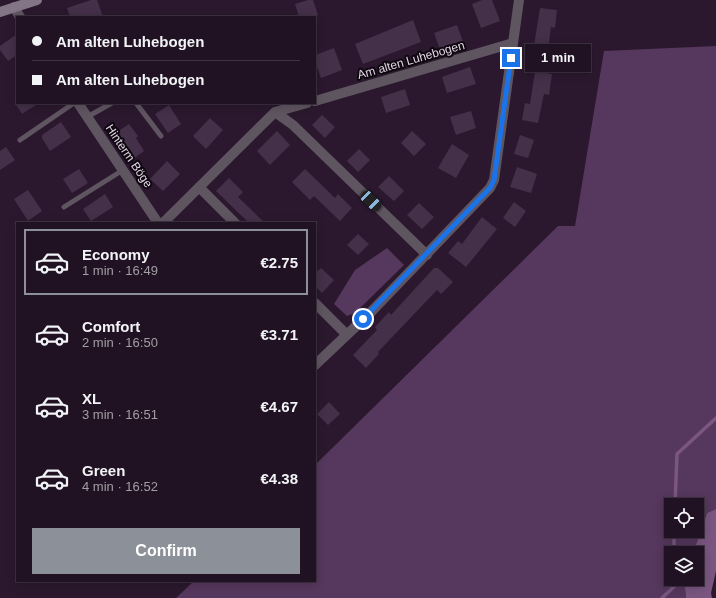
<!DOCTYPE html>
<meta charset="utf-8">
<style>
body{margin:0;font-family:Helvetica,sans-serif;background:#281b2a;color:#f1f3f6;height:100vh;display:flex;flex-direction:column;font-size:15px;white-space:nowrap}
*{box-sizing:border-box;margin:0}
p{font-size:13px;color:#a29ea5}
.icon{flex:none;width:22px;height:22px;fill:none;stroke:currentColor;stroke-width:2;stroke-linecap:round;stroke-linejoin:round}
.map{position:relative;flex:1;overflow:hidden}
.drawer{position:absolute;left:16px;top:222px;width:300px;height:360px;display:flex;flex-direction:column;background:#201222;border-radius:0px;box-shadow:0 2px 10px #0003,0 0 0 1px #3d3240}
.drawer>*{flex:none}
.top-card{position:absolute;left:16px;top:16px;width:300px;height:88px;border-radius:0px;box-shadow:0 2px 10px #0003,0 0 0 1px #3d3240;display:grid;align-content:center;height:88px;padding:0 16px;background:#201222}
.fabs{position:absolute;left:664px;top:498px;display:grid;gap:8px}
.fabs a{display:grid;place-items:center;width:40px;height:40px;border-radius:0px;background:#201222;box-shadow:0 2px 10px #0003,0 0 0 1px #3d3240;font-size:20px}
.end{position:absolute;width:18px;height:18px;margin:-9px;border:5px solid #1a73e8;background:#fff;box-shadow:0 0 0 2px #fff}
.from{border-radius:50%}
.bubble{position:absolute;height:28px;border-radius:0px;background:#201222;box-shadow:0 2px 10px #0003,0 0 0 1px #3d3240;font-size:13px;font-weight:700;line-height:28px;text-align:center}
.car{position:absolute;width:12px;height:24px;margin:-12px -6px;border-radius:5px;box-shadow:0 0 3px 1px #0007;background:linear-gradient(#222 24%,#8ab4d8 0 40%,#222 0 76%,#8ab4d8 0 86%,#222 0)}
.top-card b{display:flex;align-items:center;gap:14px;height:38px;font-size:15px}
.top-card b+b{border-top:1px solid #3d3240}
.top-card i{width:10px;height:10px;background:#f1f3f6}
ul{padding:7px 0 0;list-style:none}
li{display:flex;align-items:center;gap:12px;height:66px;margin:0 8px 6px;padding:0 8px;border:2px solid transparent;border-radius:0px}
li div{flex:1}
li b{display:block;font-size:15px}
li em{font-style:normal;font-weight:700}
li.current{border-color:#8c9099}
li>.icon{width:36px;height:36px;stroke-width:1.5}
.cta{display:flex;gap:8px;margin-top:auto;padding:8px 16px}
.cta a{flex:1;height:46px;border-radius:0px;background:#8c9099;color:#fff;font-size:16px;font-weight:700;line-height:46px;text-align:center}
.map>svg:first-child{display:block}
</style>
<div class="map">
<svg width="716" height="598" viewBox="0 0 716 598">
<rect width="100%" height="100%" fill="#2b182e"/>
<path fill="#56375d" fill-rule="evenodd" d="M 716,46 L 716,509 L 707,513 L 693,553 L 671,553 L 671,579 L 684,579 L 686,598 L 176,598 L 194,581 L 315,581 L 315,465 L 558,226 L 575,226 L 604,51 ZM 671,505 L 697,505 L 697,531 L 671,531 Z
M 387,248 L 404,265 L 355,313 L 347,316 L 334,304 L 355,270 Z"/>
<path fill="#7a5681" d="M 716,509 L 716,571 L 711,593 L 712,598 L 686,598 L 684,579 L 697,579 L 697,553 L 693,553 L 707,513 Z"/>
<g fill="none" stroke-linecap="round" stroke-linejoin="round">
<path stroke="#7a5681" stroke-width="3.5" d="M 675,505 L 677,454 L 716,418
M 674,553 L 674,531
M 662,598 L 678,583 L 677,579"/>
</g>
<path fill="#443049" d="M 91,0 L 97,0 L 103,17 L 70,17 L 67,8 Z
M 308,0 L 313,0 L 318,15 L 299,17 L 295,4 Z
M 482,0 L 492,0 L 500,21 L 481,28 L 472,4 Z
M 540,8 L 557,10 L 555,28 L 551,27 L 545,73 L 552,74 L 549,95 L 544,94 L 538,123 L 522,120 L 525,103 L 530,104 L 537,59 L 532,58 Z
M 413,20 L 421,42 L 363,64 L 355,44 Z
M 457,25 L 464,44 L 441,52 L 434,33 Z
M 17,34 L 17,55 L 8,61 L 0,50 L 0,46 Z
M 334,48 L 342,70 L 321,78 L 315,61 L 315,55 Z
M 470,67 L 476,84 L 447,93 L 442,77 Z
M 405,89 L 410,105 L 386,113 L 381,97 Z
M 15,103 L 39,103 L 22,114 Z
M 169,105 L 181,124 L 168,133 L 155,114 Z
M 471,111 L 476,128 L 456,135 L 450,117 Z
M 322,115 L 335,127 L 325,138 L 312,125 Z
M 210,118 L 223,130 L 206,149 L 193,136 Z
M 61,122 L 71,137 L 50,151 L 42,138 L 42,135 Z
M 129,124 L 138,136 L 136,138 L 144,151 L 129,162 L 120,148 L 123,147 L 114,134 Z
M 277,131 L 290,145 L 270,165 L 257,151 Z
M 412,131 L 426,144 L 414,156 L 401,143 Z
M 520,135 L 534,140 L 528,158 L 514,154 Z
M 452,144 L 469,155 L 456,178 L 438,168 Z
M 6,147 L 15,160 L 0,170 L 0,151 Z
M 359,149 L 370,160 L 358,172 L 347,161 Z
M 167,161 L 180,174 L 163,191 L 150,179 Z
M 517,167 L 537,174 L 531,193 L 510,187 Z
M 79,169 L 88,183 L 72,193 L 63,179 Z
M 305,169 L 335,198 L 338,194 L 352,208 L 340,221 L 314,196 L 310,200 L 292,182 Z
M 389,176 L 404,191 L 394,201 L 378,187 Z
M 229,178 L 243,192 L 238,197 L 265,223 L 249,223 L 216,191 Z
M 28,190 L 42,211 L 28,221 L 14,199 Z
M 105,194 L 113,207 L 91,221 L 83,209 Z
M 514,202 L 526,211 L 515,227 L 503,218 Z
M 419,203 L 434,217 L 422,229 L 407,215 Z
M 482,217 L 497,229 L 466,267 L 448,253 L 458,241 L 462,244 Z
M 358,234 L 369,244 L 358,255 L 347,245 Z
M 321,268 L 334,280 L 322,293 L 315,286 L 315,273 Z
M 434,268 L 438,268 L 453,282 L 441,294 L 437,290 L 378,352 L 379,354 L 366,368 L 353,355 L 377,330 L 375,327 L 389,312 L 391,315 Z
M 329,402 L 340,414 L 328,425 L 317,414 Z"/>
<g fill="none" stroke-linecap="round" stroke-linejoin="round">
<path stroke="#5f5561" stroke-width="5" d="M 136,103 L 161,136
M 87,117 L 112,103
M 20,140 L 74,103
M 64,207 L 123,170"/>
<path stroke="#5f5561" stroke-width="10" d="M 14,7 L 20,17
M 315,101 L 513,43
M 78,103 L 158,223
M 275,112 L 293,125 L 427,255
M 199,187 L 235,223
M 163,223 L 275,112 L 307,103
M 315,303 L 346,334
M 315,365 L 371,312 L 490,188 L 494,180 L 519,0"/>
<path stroke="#837486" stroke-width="10" d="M 0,12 L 37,0"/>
</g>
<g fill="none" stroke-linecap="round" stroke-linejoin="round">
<path stroke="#1a73e8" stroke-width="5" d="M 363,319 L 490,188 L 494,180 L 511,58"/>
</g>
<g text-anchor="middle" stroke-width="4" stroke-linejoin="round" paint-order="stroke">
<g font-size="12" fill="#e2d5e4" stroke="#0e0710">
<text transform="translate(411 60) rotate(-16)" y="4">Am alten Luhebogen</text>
<text transform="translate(129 156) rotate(56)" y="4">Hinterm Böge</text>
</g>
</g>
</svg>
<div class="fabs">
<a><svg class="icon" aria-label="locate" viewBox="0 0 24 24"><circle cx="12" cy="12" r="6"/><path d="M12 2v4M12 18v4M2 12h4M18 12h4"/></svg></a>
<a><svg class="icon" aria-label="layers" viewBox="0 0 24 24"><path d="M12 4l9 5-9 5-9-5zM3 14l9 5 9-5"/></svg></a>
</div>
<i class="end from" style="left:363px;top:319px"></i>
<i class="end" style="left:511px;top:58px"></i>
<div class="bubble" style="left:525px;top:44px;width:66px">1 min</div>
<i class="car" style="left:371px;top:201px;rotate:134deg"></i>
<div class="top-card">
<b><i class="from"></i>Am alten Luhebogen</b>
<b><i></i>Am alten Luhebogen</b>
</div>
<section class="drawer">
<ul>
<li class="current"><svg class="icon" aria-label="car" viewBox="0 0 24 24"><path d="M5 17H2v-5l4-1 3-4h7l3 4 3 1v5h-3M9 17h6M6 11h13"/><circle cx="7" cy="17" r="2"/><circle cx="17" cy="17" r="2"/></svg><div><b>Economy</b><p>1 min · 16:49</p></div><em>€2.75</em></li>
<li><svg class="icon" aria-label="car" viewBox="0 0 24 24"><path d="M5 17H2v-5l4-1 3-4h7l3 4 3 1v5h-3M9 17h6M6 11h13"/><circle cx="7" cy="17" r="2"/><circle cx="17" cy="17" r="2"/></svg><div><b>Comfort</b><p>2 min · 16:50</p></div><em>€3.71</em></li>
<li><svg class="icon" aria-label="car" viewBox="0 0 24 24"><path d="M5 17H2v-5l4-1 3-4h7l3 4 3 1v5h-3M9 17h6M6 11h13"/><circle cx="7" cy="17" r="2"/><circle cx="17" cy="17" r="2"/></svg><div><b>XL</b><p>3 min · 16:51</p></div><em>€4.67</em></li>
<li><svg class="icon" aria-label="car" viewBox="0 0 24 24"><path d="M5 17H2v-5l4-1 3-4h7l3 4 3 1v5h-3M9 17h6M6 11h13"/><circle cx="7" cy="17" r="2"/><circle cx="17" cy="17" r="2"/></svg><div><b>Green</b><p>4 min · 16:52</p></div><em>€4.38</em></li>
</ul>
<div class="cta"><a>Confirm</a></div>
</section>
</div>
